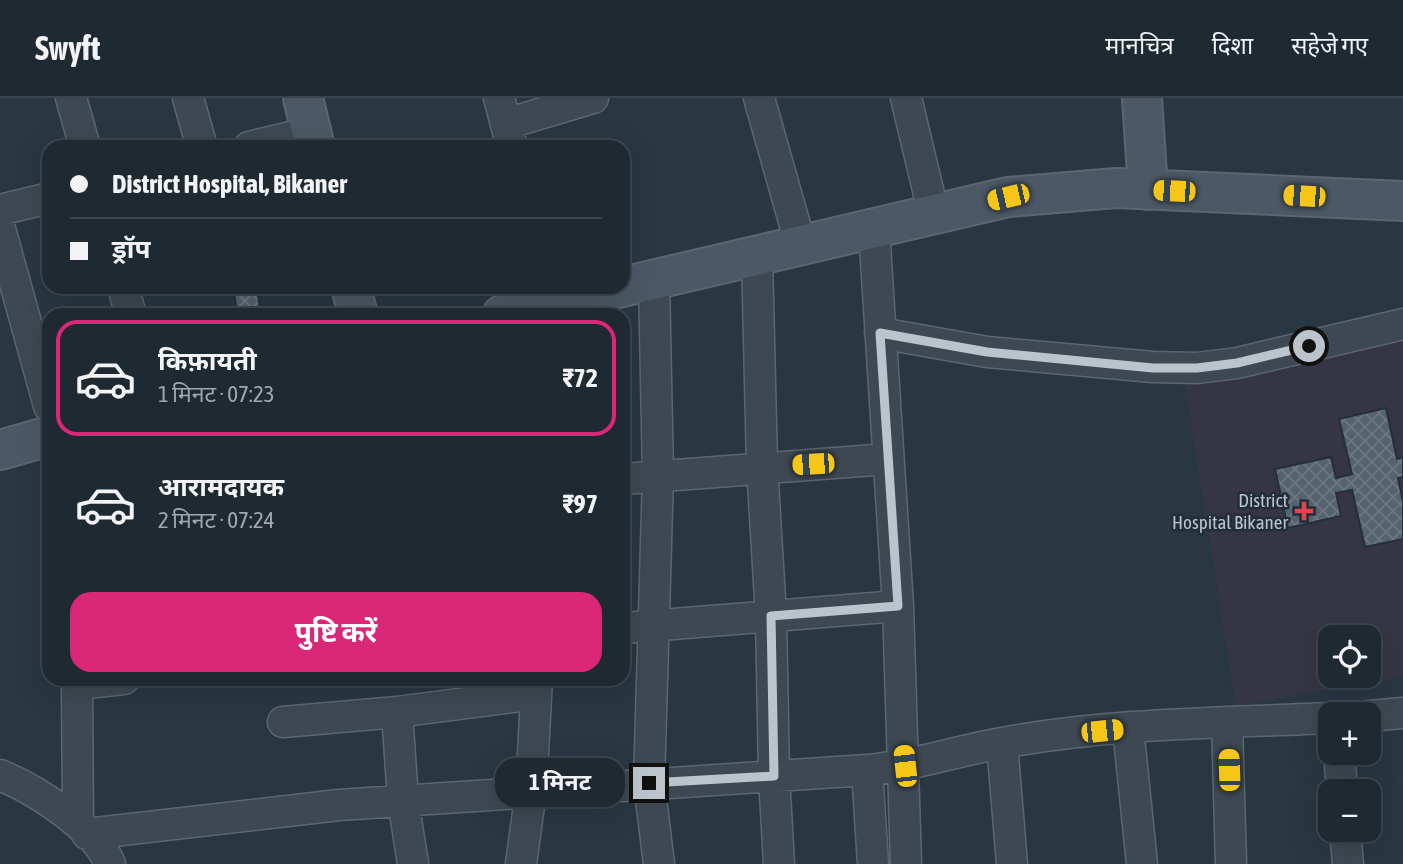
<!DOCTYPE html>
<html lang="hi">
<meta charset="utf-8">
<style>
body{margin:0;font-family:"Asap Condensed","Noto Sans Devanagari",sans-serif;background:#27313a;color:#f1f3f6;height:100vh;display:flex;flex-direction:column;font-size:26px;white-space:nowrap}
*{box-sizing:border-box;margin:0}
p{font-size:23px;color:#a1a6ac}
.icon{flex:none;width:38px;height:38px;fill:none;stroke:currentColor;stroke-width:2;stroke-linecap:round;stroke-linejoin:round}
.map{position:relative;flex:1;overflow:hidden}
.side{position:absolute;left:42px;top:210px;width:588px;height:378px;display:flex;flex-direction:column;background:#1f2932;border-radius:21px;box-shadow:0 7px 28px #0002,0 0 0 2px #3c454d}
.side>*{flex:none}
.guide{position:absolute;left:42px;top:42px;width:588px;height:154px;border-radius:21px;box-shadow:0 7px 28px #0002,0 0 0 2px #3c454d;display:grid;align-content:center;height:154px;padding:0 28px;background:#1f2932}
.fabs{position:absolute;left:1318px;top:527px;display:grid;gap:14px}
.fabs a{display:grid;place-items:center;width:63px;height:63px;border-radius:14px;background:#1f2932;box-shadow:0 7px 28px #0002,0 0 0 2px #3c454d;font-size:35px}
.end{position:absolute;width:32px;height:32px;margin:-16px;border:9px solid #bbc3cc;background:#111;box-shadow:0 0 0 4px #111}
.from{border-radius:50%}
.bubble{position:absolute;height:49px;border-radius:21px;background:#1f2932;box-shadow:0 7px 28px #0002,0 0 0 2px #3c454d;font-size:23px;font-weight:700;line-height:49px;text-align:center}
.car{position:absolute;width:21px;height:42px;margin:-21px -10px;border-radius:9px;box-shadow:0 0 5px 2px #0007;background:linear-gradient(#f5c518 24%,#345 0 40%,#f5c518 0 76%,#345 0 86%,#f5c518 0)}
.guide b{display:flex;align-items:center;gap:24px;height:66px;font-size:26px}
.guide b+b{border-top:2px solid #3c454d}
.guide i{width:18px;height:18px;background:#f1f3f6}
ul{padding:12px 0 0;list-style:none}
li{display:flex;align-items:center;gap:21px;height:116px;margin:0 14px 10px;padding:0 14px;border:4px solid transparent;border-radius:21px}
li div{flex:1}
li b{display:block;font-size:26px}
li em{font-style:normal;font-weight:700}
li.active{border-color:#db2777}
li>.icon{width:63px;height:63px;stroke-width:1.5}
.action{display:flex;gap:14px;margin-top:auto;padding:14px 28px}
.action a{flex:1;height:80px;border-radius:21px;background:#db2777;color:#fff;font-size:28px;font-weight:700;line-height:80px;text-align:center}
header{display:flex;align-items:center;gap:42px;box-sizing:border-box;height:98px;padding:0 35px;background:#1f2932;border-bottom:2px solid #3c454d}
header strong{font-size:33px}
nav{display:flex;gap:38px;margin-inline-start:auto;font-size:24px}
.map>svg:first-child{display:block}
</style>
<header>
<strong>Swyft</strong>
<nav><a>मानचित्र</a><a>दिशा</a><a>सहेजे गए</a></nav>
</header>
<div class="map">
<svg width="1403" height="766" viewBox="0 0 1403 766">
<defs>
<pattern id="building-cross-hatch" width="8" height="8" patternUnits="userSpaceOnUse" patternTransform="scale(1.75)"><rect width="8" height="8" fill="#55626f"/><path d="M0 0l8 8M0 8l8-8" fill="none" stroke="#6c7782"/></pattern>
</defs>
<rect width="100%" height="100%" fill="#293743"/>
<path fill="#363544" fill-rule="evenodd" d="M 1403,232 L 1403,578 L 1236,608 L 1185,287 ZM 1330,539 L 1368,539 L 1368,578 L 1330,578 Z"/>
<path fill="url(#building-cross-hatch)" stroke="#242f3a" stroke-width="2" d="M 257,190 L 261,217 L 237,217 L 234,193 Z
M 1386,310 L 1397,361 L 1403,359 L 1403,379 L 1398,380 L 1403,403 L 1403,441 L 1365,449 L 1352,392 L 1336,395 L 1341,418 L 1288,430 L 1275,371 L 1331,359 L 1336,380 L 1352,376 L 1339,321 Z"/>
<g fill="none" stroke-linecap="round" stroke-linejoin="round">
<defs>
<path id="street" d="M 71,0 L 85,49
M 188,0 L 202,49
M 499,0 L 512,49
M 759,0 L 801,148
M 906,0 L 934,117
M 506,26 L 593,0
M 249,49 L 311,34
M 0,112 L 49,100
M 0,131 L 49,308
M 874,131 L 898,508 L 906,766
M 757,158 L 762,368 L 771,518 L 774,678 L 779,766
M 654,182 L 658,378 L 649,685 L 659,766
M 123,189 L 131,217
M 880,235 L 987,254 L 1153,269 L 1197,270 L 1237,265 L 1403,226
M 623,381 L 888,361
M 623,530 L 898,508
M 397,614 L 403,702 L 413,766
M 1368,618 L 1403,615
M 283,624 L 397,614 L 536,596
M 1227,625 L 1231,766
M 1128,630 L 1142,766
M 1002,645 L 1012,766
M 1339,654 L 1342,693
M 867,672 L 873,766
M 0,677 C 35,691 96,730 110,766
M 78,724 L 77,586 L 124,581
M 1345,732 L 1348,766
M 87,736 L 339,707 L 867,672 C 913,668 956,653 1002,645 C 1109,625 1221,625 1330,620
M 521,766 L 531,693 L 537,581"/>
<path id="secondary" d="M 303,0 L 315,49
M 1142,0 L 1148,92
M 351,189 L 358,217
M 502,217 L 1008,99 L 1116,90 L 1403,103
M 0,352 L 49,338"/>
</defs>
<use href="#street" stroke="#5c6670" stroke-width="33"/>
<use href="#secondary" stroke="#5c6670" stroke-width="42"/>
<use href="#street" stroke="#3d4852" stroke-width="30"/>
<use href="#secondary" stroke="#4c5865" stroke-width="38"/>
</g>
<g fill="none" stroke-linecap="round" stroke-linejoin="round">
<path stroke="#bbc3cc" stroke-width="9" d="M 649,685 L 774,678 L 771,518 L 898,508 L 880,235 L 987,254 L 1153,270 L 1197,270 L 1237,265 L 1309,248"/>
</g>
<path fill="#e0444e" stroke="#222d38" stroke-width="2.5" d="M1300.5 402.5h7v7h7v7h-7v7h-7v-7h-7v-7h7z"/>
<g text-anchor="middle" stroke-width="5" stroke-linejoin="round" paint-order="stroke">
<g font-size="19" fill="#bbc3cc" stroke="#222d38" text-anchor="end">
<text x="1288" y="409">District<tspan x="1288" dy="22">Hospital Bikaner</tspan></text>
</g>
</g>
</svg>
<div class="fabs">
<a><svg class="icon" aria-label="locate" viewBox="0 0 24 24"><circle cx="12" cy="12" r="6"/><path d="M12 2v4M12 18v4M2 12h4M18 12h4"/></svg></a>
<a>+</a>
<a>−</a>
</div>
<i class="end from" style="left:1309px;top:248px"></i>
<i class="end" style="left:649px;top:685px"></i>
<div class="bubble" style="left:495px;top:660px;width:130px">1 मिनट</div>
<i class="car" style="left:1174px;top:93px;rotate:272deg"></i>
<i class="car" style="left:1304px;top:98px;rotate:273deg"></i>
<i class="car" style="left:1008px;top:99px;rotate:257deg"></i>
<i class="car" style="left:813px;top:366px;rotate:267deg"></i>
<i class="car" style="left:1102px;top:633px;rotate:84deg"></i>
<i class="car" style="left:905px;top:668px;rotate:354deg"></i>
<i class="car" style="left:1229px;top:672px;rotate:358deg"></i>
<div class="guide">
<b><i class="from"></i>District Hospital, Bikaner</b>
<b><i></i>ड्रॉप</b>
</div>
<section class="side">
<ul>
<li class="active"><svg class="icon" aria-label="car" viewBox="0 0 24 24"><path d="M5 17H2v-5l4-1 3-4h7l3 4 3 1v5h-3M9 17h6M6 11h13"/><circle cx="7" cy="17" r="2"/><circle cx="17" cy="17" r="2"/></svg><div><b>किफ़ायती</b><p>1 मिनट · 07:23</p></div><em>₹72</em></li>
<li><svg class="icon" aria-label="car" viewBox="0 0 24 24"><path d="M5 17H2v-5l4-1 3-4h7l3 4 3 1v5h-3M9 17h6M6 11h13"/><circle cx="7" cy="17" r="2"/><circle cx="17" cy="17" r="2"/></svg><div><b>आरामदायक</b><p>2 मिनट · 07:24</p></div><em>₹97</em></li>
</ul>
<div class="action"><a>पुष्टि करें</a></div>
</section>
</div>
